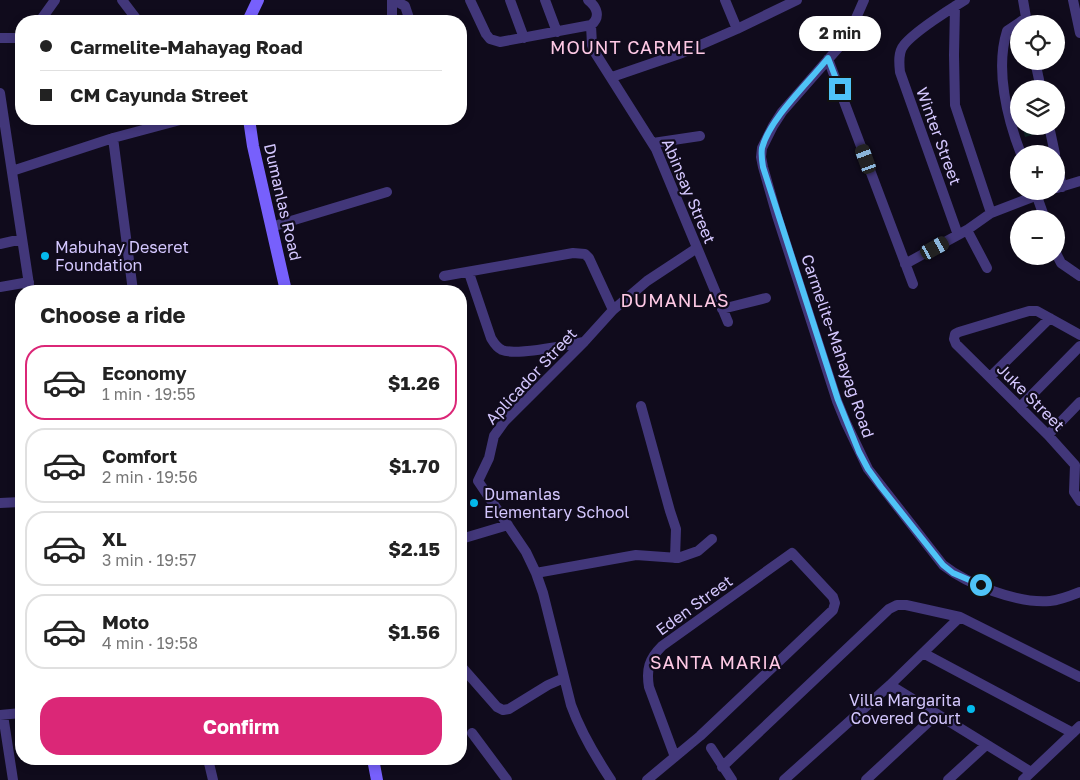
<!DOCTYPE html>
<meta charset="utf-8">
<style>
body{margin:0;font-family:"Golos Text",sans-serif;background:#f6f6f6;color:#222;height:100vh;display:flex;flex-direction:column;font-size:19px;white-space:nowrap}
*{box-sizing:border-box;margin:0}
p{font-size:16px;color:#767676}
.icon{flex:none;width:28px;height:28px;fill:none;stroke:currentColor;stroke-width:2;stroke-linecap:round;stroke-linejoin:round}
.map{position:relative;flex:1;overflow:hidden}
.sheet{position:absolute;left:15px;top:285px;width:452px;height:480px;display:flex;flex-direction:column;background:#fff;border-radius:20px;box-shadow:0 2px 8px #0003}
.sheet>*{flex:none}
.guide{position:absolute;left:15px;top:15px;width:452px;height:110px;border-radius:20px;box-shadow:0 2px 8px #0003;display:grid;align-content:center;height:110px;padding:0 25px;background:#fff}
.controls{position:absolute;left:1010px;top:15px;display:grid;gap:10px}
.controls a{display:grid;place-items:center;width:55px;height:55px;border-radius:50%;background:#fff;box-shadow:0 2px 8px #0003;font-size:25px}
.end{position:absolute;width:22px;height:22px;margin:-11px;border:6px solid #4fc3f7;background:#111;box-shadow:0 0 0 2px #111}
.from{border-radius:50%}
.bubble{position:absolute;height:35px;border-radius:18px;background:#fff;box-shadow:0 2px 8px #0003;font-size:16px;font-weight:700;line-height:35px;text-align:center}
.car{position:absolute;width:15px;height:30px;margin:-15px -8px;border-radius:6px;box-shadow:0 0 4px 1px #0007;background:linear-gradient(#222 24%,#8ab4d8 0 40%,#222 0 76%,#8ab4d8 0 86%,#222 0)}
.guide b{display:flex;align-items:center;gap:18px;height:48px;font-size:19px}
.guide b+b{border-top:1px solid #e0e0e0}
.guide i{width:12px;height:12px;background:#222}
ul{padding:0;list-style:none}
li{display:flex;align-items:center;gap:15px;height:75px;margin:0 10px 8px;padding:0 15px;border:2px solid #e0e0e0;border-radius:20px}
li div{flex:1}
li b{display:block;font-size:19px}
li em{font-style:normal;font-weight:700}
li.active{border-color:#db2777}
li>.icon{width:45px;height:45px;stroke-width:1.5}
h2{padding:0 25px;font-size:22px;line-height:60px}
.cta{display:flex;gap:10px;margin-top:auto;padding:10px 25px}
.cta a{flex:1;height:58px;border-radius:20px;background:#db2777;color:#fff;font-size:20px;font-weight:700;line-height:58px;text-align:center}
.map>svg:first-child{display:block}
</style>
<div class="map">
<svg width="1080" height="780" viewBox="0 0 1080 780">
<rect width="100%" height="100%" fill="#100b1c"/>
<path fill="#0f2426" d="M 1022,126 L 1043,126 L 1044,132 L 1025,137 Z"/>
<g fill="none" stroke-linecap="round" stroke-linejoin="round">
<path stroke="#42377a" stroke-width="10" d="M 122,0 L 138,21
M 394,0 L 405,6 L 410,21
M 470,0 L 486,34 L 490,39 L 500,42 L 591,25 C 601,17 597,7 588,0
M 510,0 L 524,38
M 545,0 L 557,32
M 725,0 L 737,29
M 864,0 L 853,25 L 839,47 L 782,112 L 773,126 L 762,148 L 761,157 L 763,167 L 777,216 L 837,401 L 846,423 L 868,469 L 943,565 C 967,584 1018,604 1050,601 C 1060,600 1070,596 1080,592
M 1023,0 L 1027,23
M 1073,0 L 1080,33
M 955,6 L 954,55 L 955,105 L 991,213
M 40,21 L 55,0
M 392,21 L 392,0
M 591,25 L 592,45 L 594,51 L 656,149 L 728,322
M 0,38 L 21,38
M 828,59 L 913,284
M 1035,61 L 1041,89
M 612,77 L 682,53 L 737,29 L 797,0
M 0,93 L 30,291
M 1049,126 L 1055,154
M 113,138 L 133,291
M 653,143 L 700,136
M 1021,154 C 1007,118 995,69 1007,31 L 1026,18
M 1056,159 L 1062,187
M 12,171 L 113,138 L 184,119
M 1057,188 L 1080,181
M 1035,191 L 1045,219
M 271,227 L 387,192
M 967,230 L 987,268
M 958,235 L 900,72 C 899,63 898,52 904,45 C 914,32 950,9 965,0
M 0,244 L 22,239
M 1056,253 L 1061,263 L 1080,276
M 905,264 L 967,230 L 991,213 L 1048,191
M 469,273 L 491,338 C 494,343 496,347 502,350 C 516,356 566,345 584,342
M 444,276 L 573,253 L 585,254 L 589,258 L 613,310
M 0,287 L 29,282
M 722,309 L 766,298
M 1080,335 L 1037,311 L 1029,311 L 959,332 L 955,334 L 954,339 L 956,344 L 1048,435 L 1075,465 L 1074,492 L 1080,501
M 990,377 L 1050,318
M 641,406 L 670,511 L 676,529 L 675,558
M 1020,407 L 1080,346
M 1048,435 L 1080,402
M 0,503 L 21,502
M 461,539 L 508,525
M 536,573 L 636,555 L 678,558 L 698,551 L 712,539
M 923,653 L 1073,733
M 461,666 L 497,707 L 503,710 L 509,709 L 548,685 L 564,678
M 890,685 L 1031,772
M 0,715 L 21,713
M 3,715 L 13,780
M 472,733 L 507,780
M 711,748 L 732,780
M 208,759 L 213,780
M 722,767 L 889,609 L 897,605 L 906,605 L 960,617 L 1080,677
M 611,780 C 595,756 581,733 571,705 L 543,593 L 536,573 L 526,552 L 478,481 L 489,458 L 494,436 L 504,422 L 584,342 L 613,310 L 647,281 L 697,248
M 647,780 L 700,736 L 833,610 L 835,603 L 833,597 L 792,553 L 662,646 C 649,659 646,669 649,687 L 675,757
M 784,780 L 890,685 L 960,617
M 866,780 L 937,714
M 948,780 L 985,746
M 1023,780 L 1080,726"/>
<path stroke="#7760fc" stroke-width="12" d="M 248,21 L 258,0
M 249,119 L 253,146 L 286,291
M 373,759 L 377,780"/>
</g>
<g fill="none" stroke-linecap="round" stroke-linejoin="round">
<path stroke="#4fc3f7" stroke-width="6" d="M 840,89 L 828,58 C 808,83 770,118 762,148 C 761,154 762,161 763,167 L 838,400 L 859,452 L 868,469 L 881,487 L 943,565 L 953,573 L 981,585"/>
</g>
<g fill="#04baed" stroke="#100b1c" stroke-width="2">
<circle cx="45" cy="256" r="5"/>
<circle cx="474" cy="503" r="5"/>
<circle cx="971" cy="709" r="5"/>
</g>
<g text-anchor="middle" stroke-width="4.5" stroke-linejoin="round" paint-order="stroke">
<g font-size="16" fill="#d4c7fe" stroke="#100b1c">
<text transform="translate(939 136) rotate(70)" y="6">Winter Street</text>
<text transform="translate(689 191) rotate(67)" y="6">Abinsay Street</text>
<text transform="translate(283 202) rotate(77)" y="6">Dumanlas Road</text>
<text transform="translate(838 346) rotate(71)" y="6">Carmelite-Mahayag Road</text>
<text transform="translate(531 376) rotate(-47)" y="6">Aplicador Street</text>
<text transform="translate(1031 397) rotate(45)" y="6">Juke Street</text>
<text transform="translate(694 605) rotate(-36)" y="6">Eden Street</text>
</g>
<g font-size="16" fill="#d4c7fe" stroke="#100b1c" text-anchor="start">
<text x="55" y="253">Mabuhay Deseret<tspan x="55" dy="18">Foundation</tspan></text>
<text x="484" y="500">Dumanlas<tspan x="484" dy="18">Elementary School</tspan></text>
<text x="961" y="706" text-anchor="end">Villa Margarita<tspan x="961" dy="18">Covered Court</tspan></text>
</g>
<g font-size="18" letter-spacing="1" fill="#fec9e5" stroke="#100b1c">
<text x="628" y="54">MOUNT CARMEL</text>
<text x="675" y="307">DUMANLAS</text>
<text x="716" y="669">SANTA MARIA</text>
</g>
</g>
</svg>
<div class="controls">
<a><svg class="icon" aria-label="locate" viewBox="0 0 24 24"><circle cx="12" cy="12" r="6"/><path d="M12 2v4M12 18v4M2 12h4M18 12h4"/></svg></a>
<a><svg class="icon" aria-label="layers" viewBox="0 0 24 24"><path d="M12 4l9 5-9 5-9-5zM3 14l9 5 9-5"/></svg></a>
<a>+</a>
<a>−</a>
</div>
<i class="end from" style="left:981px;top:585px"></i>
<i class="end" style="left:840px;top:89px"></i>
<div class="bubble" style="left:799px;top:16px;width:82px">2 min</div>
<i class="car" style="left:866px;top:159px;rotate:340deg"></i>
<i class="car" style="left:935px;top:248px;rotate:61deg"></i>
<div class="guide">
<b><i class="from"></i>Carmelite-Mahayag Road</b>
<b><i></i>CM Cayunda Street</b>
</div>
<section class="sheet">
<h2>Choose a ride</h2>
<ul>
<li class="active"><svg class="icon" aria-label="car" viewBox="0 0 24 24"><path d="M5 17H2v-5l4-1 3-4h7l3 4 3 1v5h-3M9 17h6M6 11h13"/><circle cx="7" cy="17" r="2"/><circle cx="17" cy="17" r="2"/></svg><div><b>Economy</b><p>1 min · 19:55</p></div><em>$1.26</em></li>
<li><svg class="icon" aria-label="car" viewBox="0 0 24 24"><path d="M5 17H2v-5l4-1 3-4h7l3 4 3 1v5h-3M9 17h6M6 11h13"/><circle cx="7" cy="17" r="2"/><circle cx="17" cy="17" r="2"/></svg><div><b>Comfort</b><p>2 min · 19:56</p></div><em>$1.70</em></li>
<li><svg class="icon" aria-label="car" viewBox="0 0 24 24"><path d="M5 17H2v-5l4-1 3-4h7l3 4 3 1v5h-3M9 17h6M6 11h13"/><circle cx="7" cy="17" r="2"/><circle cx="17" cy="17" r="2"/></svg><div><b>XL</b><p>3 min · 19:57</p></div><em>$2.15</em></li>
<li><svg class="icon" aria-label="car" viewBox="0 0 24 24"><path d="M5 17H2v-5l4-1 3-4h7l3 4 3 1v5h-3M9 17h6M6 11h13"/><circle cx="7" cy="17" r="2"/><circle cx="17" cy="17" r="2"/></svg><div><b>Moto</b><p>4 min · 19:58</p></div><em>$1.56</em></li>
</ul>
<div class="cta"><a>Confirm</a></div>
</section>
</div>
